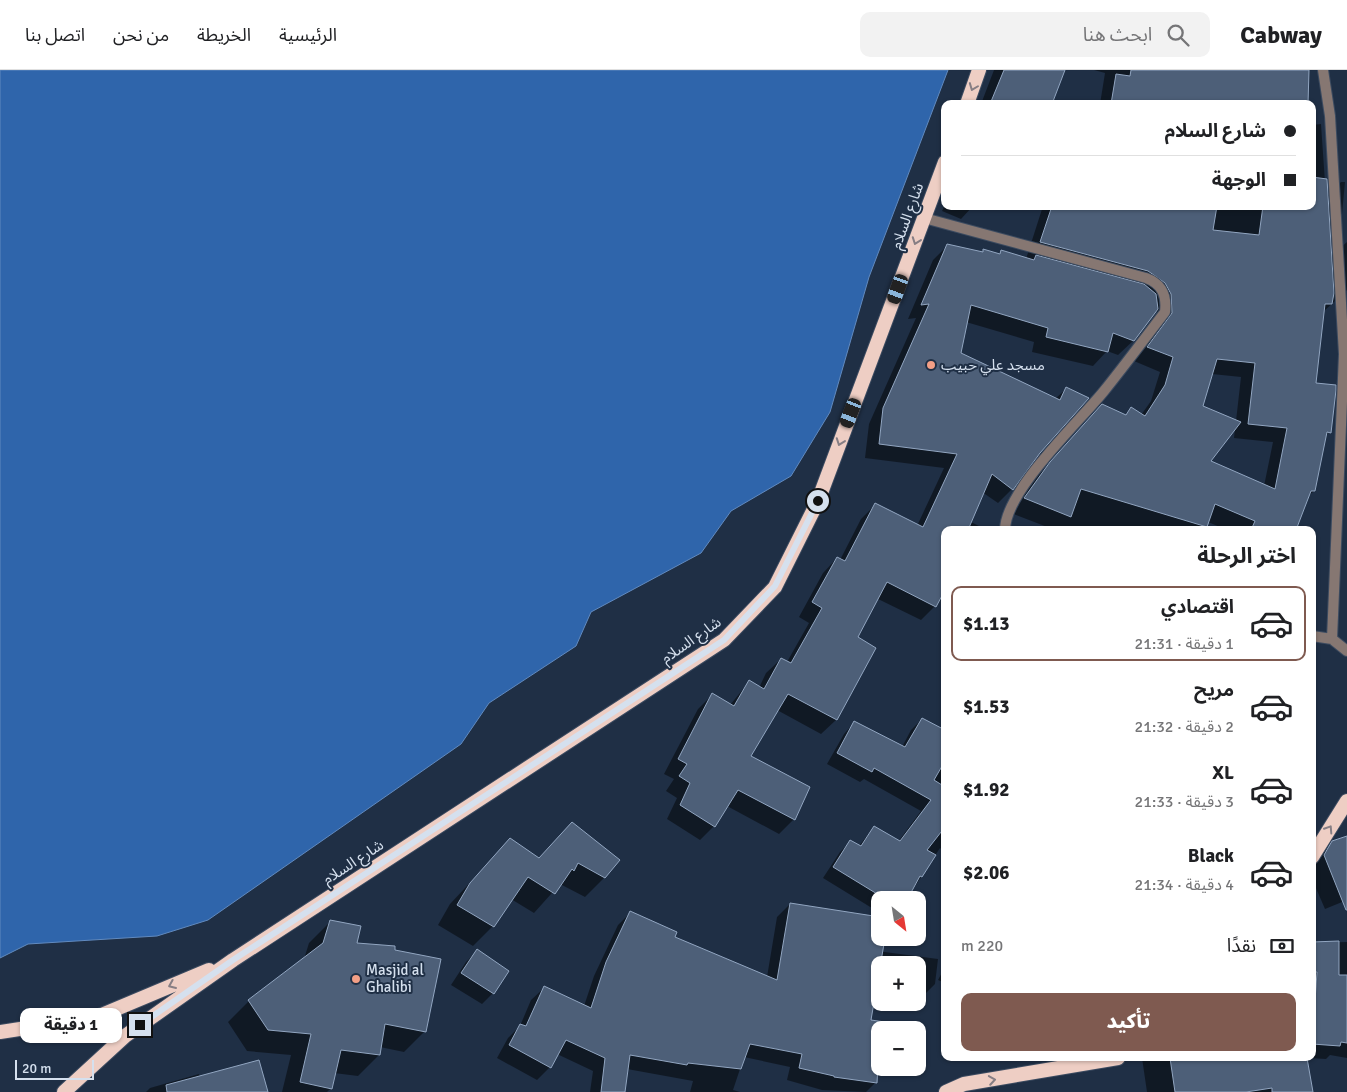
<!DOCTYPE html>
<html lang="ar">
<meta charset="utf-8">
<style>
body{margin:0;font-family:Signika,"Noto Sans Arabic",sans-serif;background:#f2f2f2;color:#202124;direction:rtl;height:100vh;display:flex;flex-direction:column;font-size:19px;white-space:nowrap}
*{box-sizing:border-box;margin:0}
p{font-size:16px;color:#757577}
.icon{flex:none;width:28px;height:28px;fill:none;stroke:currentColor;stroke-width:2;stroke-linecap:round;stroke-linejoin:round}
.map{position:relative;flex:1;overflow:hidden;direction:ltr}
.panel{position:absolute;left:941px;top:456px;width:375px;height:535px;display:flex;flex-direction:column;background:#fff;border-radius:10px;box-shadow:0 1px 4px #0004;direction:rtl}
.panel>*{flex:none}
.top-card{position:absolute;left:941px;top:30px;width:375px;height:110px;border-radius:10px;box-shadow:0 1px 4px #0004;direction:rtl;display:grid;align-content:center;height:110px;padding:0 20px;background:#fff}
.needle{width:32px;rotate:150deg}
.fabs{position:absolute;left:871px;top:821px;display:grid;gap:10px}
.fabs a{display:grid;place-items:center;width:55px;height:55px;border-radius:10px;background:#fff;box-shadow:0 1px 4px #0004;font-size:25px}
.scale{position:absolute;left:15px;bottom:12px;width:79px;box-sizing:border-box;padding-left:5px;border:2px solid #d5e0ee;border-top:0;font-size:14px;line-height:18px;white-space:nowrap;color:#d5e0ee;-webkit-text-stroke:4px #1f2f45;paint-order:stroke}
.end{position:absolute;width:22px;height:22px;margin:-11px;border:6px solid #d5e0ee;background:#111;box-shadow:0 0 0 2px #111}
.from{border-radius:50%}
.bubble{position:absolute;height:35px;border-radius:10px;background:#fff;box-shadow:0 1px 4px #0004;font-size:16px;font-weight:800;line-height:35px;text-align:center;direction:rtl}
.car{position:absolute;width:15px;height:30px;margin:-15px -8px;border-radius:6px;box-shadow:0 0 4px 1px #0007;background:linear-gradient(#222 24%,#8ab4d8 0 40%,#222 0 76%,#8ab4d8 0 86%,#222 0)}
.top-card b{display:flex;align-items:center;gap:18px;height:48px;font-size:19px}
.top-card b+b{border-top:1px solid #e0e0e0}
.top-card i{width:12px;height:12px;background:#202124}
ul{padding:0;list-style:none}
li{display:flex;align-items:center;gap:15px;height:75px;margin:0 10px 8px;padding:0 10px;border:2px solid transparent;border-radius:10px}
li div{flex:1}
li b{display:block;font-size:19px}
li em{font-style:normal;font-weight:800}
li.current{border-color:#7f5a50}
li>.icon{width:45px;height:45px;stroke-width:1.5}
h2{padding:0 20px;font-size:22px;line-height:60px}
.pay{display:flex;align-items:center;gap:12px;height:55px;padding:0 20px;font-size:19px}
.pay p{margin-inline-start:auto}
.button{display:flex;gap:10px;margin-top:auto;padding:10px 20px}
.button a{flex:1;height:58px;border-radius:10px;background:#7f5a50;color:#fff;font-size:20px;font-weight:800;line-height:58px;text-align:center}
header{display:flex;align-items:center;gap:30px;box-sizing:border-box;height:70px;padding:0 25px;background:#fff;border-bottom:1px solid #e0e0e0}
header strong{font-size:24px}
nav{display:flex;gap:28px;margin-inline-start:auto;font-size:18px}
.search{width:350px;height:45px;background:#f2f2f2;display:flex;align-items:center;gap:12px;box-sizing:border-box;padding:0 18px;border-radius:10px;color:#757577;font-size:19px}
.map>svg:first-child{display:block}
</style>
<header>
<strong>Cabway</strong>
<div class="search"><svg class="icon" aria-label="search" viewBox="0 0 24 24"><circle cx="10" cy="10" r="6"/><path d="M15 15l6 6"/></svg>ابحث هنا</div>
<nav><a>الرئيسية</a><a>الخريطة</a><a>من نحن</a><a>اتصل بنا</a></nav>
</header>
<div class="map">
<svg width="1347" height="1022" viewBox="0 0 1347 1022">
<rect width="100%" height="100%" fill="#1f2f45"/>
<path fill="#2f65ab" stroke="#618abf" d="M 0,0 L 948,0 L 869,207 L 830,342 L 791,406 L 731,441 L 701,483 L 591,542 L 576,576 L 489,633 L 461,674 L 208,850 L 157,866 L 28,874 L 0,888 Z"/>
<path fill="#0007" fill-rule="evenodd" d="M 994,0 L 1064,0 L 1050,34 L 981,34 Z
M 1094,0 L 1286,0 L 1306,34 L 1100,34 L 1105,3 Z
M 1321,54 L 1326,127 L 1341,112 L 1345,112 L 1342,144 L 1328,158 L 1330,187 L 1347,172 L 1347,220 L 1323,242 L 1314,314 L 1329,362 L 1325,367 L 1314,421 L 1306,428 L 1295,460 L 1227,460 L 1208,452 L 1203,460 L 1055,460 L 1011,443 L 1036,408 L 1102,335 L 1125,346 L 1131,339 L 1141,345 L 1151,331 L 1160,302 L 1134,291 L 1157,261 L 1158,245 L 1156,240 L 1133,271 L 1118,285 L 1107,281 L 1093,296 L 1032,282 L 1034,272 L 966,252 L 960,283 L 1055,329 L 1067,318 L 1039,382 L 1012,419 L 998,433 L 982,422 L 969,451 L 987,460 L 945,460 L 945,517 L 935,536 L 921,550 L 878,529 L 856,568 L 874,578 L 836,650 L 821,664 L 777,640 L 749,686 L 808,717 L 794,749 L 779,764 L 727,736 L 714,756 L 700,770 L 667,749 L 677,728 L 666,721 L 674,709 L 664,704 L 698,639 L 712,625 L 730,635 L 749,612 L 759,618 L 766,603 L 781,589 L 787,592 L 809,553 L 799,547 L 823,503 L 837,488 L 840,490 L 861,449 L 875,435 L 917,456 L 944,398 L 865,388 L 869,354 L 916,248 L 908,249 L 933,190 L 947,176 L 998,185 L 1001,182 L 1026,189 L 1043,136 L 1312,136 L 1312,55 ZM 1212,304 L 1241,307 L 1236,351 L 1202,337 ZM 1235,358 L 1234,368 L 1273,372 L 1264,416 L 1209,392 Z
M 945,135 L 945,136 L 973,136 L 961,149 L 942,141 Z
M 922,649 L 945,662 L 933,696 L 945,702 L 945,782 L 940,778 L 906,830 L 880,830 L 880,843 L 823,808 L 840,782 L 851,771 L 859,776 L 874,757 L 898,772 L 921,741 L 864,709 L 860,712 L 827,694 L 844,664 L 854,653 L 902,677 L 911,660 Z
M 572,753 L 605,807 L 585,827 L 560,814 L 534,843 L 511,829 L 493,856 L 473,876 L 438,855 L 450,834 L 510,770 L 538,789 Z
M 1347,767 L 1347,830 L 1325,839 L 1312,809 L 1312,796 L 1333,772 Z
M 790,834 L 880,848 L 880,868 L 885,868 L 877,881 L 938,889 L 935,914 L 922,927 L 918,927 L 918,895 L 880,895 L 880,922 L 875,921 L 870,951 L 883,960 L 880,960 L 876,1012 L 866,1022 L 822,1020 L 787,1010 L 790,997 L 744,987 L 733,1020 L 740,1022 L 690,1022 L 693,1011 L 627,999 L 624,1022 L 590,1022 L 593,1001 L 557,984 L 550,997 L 537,1010 L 497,988 L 508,968 L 520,956 L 531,930 L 544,918 L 584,936 L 594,906 L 618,855 L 631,842 L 673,868 L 767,907 L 777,847 Z
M 330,852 L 356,874 L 425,961 L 404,982 L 380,977 L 379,985 L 358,1006 L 334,1003 L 330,1019 L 327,1022 L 282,1022 L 291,985 L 247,981 L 228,952 L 249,931 L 304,889 L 309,873 Z
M 1347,872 L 1347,988 L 1330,985 L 1326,989 L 1308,988 L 1312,988 L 1312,873 Z
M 477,881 L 493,923 L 482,934 L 451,915 L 466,892 Z
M 945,897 L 945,913 L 938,910 Z
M 1142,988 L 1306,988 L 1311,1022 L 1147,1022 Z
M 199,1004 L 200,1007 L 267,1022 L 146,1022 L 150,1018 Z"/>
<path fill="#4d5f78" stroke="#92a6c1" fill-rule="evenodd" d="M 1004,0 L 1065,0 L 1052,34 L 990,34 Z
M 1131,0 L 1309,0 L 1308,34 L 1111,34 L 1116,4 L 1130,6 Z
M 1312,107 L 1327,109 L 1334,223 L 1332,234 L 1325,234 L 1316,313 L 1336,315 L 1336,320 L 1331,363 L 1327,362 L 1315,421 L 1311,421 L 1296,460 L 1251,460 L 1255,451 L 1215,434 L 1207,457 L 1081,419 L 1071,447 L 1024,428 L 1050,392 L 1102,334 L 1126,345 L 1131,337 L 1145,346 L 1165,315 L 1173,287 L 1147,277 L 1172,243 L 1171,224 L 1165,213 L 1148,201 L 1040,172 L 1052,136 L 1217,136 L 1213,160 L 1259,165 L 1263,136 L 1312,136 ZM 1217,289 L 1255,293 L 1248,354 L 1287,358 L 1275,419 L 1211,391 L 1241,352 L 1203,336 Z
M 947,174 L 983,182 L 983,179 L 1000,184 L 1001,180 L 1034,190 L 1036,185 L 1144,214 L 1156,224 L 1158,239 L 1134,271 L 1113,263 L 1108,282 L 1046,267 L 1048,258 L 971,235 L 961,283 L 1060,330 L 1066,317 L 1089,328 L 1040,383 L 1013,420 L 992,404 L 968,460 L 945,460 L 945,520 L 936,537 L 887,512 L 858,567 L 876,578 L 837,650 L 788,624 L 751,686 L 810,717 L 795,750 L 738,720 L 715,757 L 680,735 L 690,713 L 679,706 L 687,694 L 678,689 L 712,623 L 734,636 L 749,610 L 764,619 L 781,588 L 791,593 L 822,538 L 812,532 L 837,487 L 845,491 L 875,433 L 923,457 L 957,384 L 879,374 L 883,338 L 929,234 L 921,235 Z
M 922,648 L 945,660 L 945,691 L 934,710 L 942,715 L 945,711 L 945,757 L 927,780 L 936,785 L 922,807 L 920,806 L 907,830 L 887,830 L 833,797 L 850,770 L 861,776 L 874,756 L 900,771 L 931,730 L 874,698 L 872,702 L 837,683 L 854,651 L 905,677 Z
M 572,752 L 620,790 L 605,808 L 578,793 L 574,801 L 572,799 L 555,824 L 528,807 L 494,857 L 457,835 L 470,813 L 510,768 L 539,788 Z
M 1347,766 L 1347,840 L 1346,840 L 1324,785 L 1332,771 Z
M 790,833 L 880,847 L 880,868 L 885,868 L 871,950 L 885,952 L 884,960 L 880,960 L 877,1013 L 834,1007 L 834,1006 L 799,998 L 802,984 L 750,974 L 741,999 L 688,993 L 687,995 L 630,985 L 625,1022 L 601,1022 L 605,988 L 566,970 L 551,998 L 509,975 L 520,954 L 526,956 L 544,916 L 591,938 L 606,892 L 630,841 L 677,862 L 675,867 L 777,910 Z
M 330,850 L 361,856 L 357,873 L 395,876 L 395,880 L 441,889 L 426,962 L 385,954 L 380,985 L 341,980 L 332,1019 L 300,1012 L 311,964 L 268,960 L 248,930 L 323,873 Z
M 1339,871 L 1339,905 L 1347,905 L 1347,973 L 1341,972 L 1340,976 L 1312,974 L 1317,902 L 1312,902 L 1312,872 Z
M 477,879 L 509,901 L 494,924 L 461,903 Z
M 1170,988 L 1307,988 L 1313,1022 L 1272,1022 L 1272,1018 L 1246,1022 L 1175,1022 Z
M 259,990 L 268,1022 L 167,1022 L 166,1015 Z"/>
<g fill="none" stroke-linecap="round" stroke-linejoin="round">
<defs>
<path id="minor" d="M 1323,0 L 1330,46 L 1344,284 L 1332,569 L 1347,581
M 924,148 L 1146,208 C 1162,214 1167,225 1165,242 C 1145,268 1125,295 1104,321 C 1079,352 1005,421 1005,460
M 1312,566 L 1332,569"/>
<path id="trunk" d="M 967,34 L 979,0
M 1312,787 L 1347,731
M 0,962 L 97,947 L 209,900
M 64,1022 L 125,966 L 233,890 L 724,570 L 775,517 L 818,431 L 945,92
M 946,1022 L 964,1014 L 1118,988"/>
</defs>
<use href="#minor" stroke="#3c4b60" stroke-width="12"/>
<use href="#trunk" stroke="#3c4b60" stroke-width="16"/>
<use href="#minor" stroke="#867772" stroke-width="10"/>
<use href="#trunk" stroke="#eecec4" stroke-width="14"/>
</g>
<defs><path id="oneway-chevron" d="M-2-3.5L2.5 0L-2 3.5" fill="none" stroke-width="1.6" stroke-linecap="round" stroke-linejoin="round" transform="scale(1.25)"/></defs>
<g stroke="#867e84">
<use href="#oneway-chevron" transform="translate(973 17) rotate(111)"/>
<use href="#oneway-chevron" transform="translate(916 171) rotate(110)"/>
<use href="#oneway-chevron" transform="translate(840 372) rotate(110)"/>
<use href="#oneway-chevron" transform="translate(1329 759) rotate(-57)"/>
<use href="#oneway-chevron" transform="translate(172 915) rotate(157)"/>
<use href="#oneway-chevron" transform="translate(992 1010) rotate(-9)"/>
</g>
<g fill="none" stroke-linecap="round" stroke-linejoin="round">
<path stroke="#d5e0ee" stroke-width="6" d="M 140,955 L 233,890 L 724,570 L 775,516 L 818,431"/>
</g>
<g fill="#f39f86" stroke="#1f2f45" stroke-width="2">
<circle cx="931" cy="295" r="5"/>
<circle cx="356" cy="909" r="5"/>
</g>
<g text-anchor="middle" stroke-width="4" stroke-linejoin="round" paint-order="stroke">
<g font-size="15" fill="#d5e0ee" stroke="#1f2f45">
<text transform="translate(907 146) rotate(-70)" y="5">شارع السلام</text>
<text transform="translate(691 570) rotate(-35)" y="5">شارع السلام</text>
<text transform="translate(353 792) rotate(-33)" y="5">شارع السلام</text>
</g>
<g font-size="15" fill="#d5e0ee" stroke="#1f2f45" text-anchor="start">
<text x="941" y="300">مسجد علي حبيب</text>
<text x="366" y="905">Masjid al<tspan x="366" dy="17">Ghalibi</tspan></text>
</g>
</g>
</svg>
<div class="fabs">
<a><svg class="needle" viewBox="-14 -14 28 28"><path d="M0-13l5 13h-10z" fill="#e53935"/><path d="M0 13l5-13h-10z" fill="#757577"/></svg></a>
<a>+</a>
<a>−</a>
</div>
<div class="scale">20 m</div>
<i class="end from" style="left:818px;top:431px"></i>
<i class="end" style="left:140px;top:955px"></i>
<div class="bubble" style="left:20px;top:938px;width:102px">1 دقيقة</div>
<i class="car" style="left:898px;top:219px;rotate:200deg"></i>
<i class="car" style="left:851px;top:343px;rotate:201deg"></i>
<div class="top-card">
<b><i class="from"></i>شارع السلام</b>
<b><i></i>الوجهة</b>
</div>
<section class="panel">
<h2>اختر الرحلة</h2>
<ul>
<li class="current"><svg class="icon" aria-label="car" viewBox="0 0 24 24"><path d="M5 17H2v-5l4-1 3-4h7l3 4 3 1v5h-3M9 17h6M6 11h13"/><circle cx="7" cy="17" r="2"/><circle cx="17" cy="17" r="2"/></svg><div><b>اقتصادي</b><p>1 دقيقة · 21:31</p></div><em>$1.13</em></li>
<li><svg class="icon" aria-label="car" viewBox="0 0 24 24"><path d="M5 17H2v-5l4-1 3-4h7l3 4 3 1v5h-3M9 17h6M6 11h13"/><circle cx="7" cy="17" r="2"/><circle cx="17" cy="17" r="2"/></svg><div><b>مريح</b><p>2 دقيقة · 21:32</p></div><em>$1.53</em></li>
<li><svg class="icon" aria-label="car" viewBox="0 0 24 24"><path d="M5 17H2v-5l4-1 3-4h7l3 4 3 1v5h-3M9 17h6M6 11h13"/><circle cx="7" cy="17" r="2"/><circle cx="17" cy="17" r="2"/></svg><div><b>XL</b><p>3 دقيقة · 21:33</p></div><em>$1.92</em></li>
<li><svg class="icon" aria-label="car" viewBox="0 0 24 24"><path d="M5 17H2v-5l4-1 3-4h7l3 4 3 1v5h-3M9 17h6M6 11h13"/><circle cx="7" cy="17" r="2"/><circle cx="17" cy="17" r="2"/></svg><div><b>Black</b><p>4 دقيقة · 21:34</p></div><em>$2.06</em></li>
</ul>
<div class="pay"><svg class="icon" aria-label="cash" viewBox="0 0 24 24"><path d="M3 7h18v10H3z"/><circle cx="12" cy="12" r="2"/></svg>نقدًا<p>220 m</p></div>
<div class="button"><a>تأكيد</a></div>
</section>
</div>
